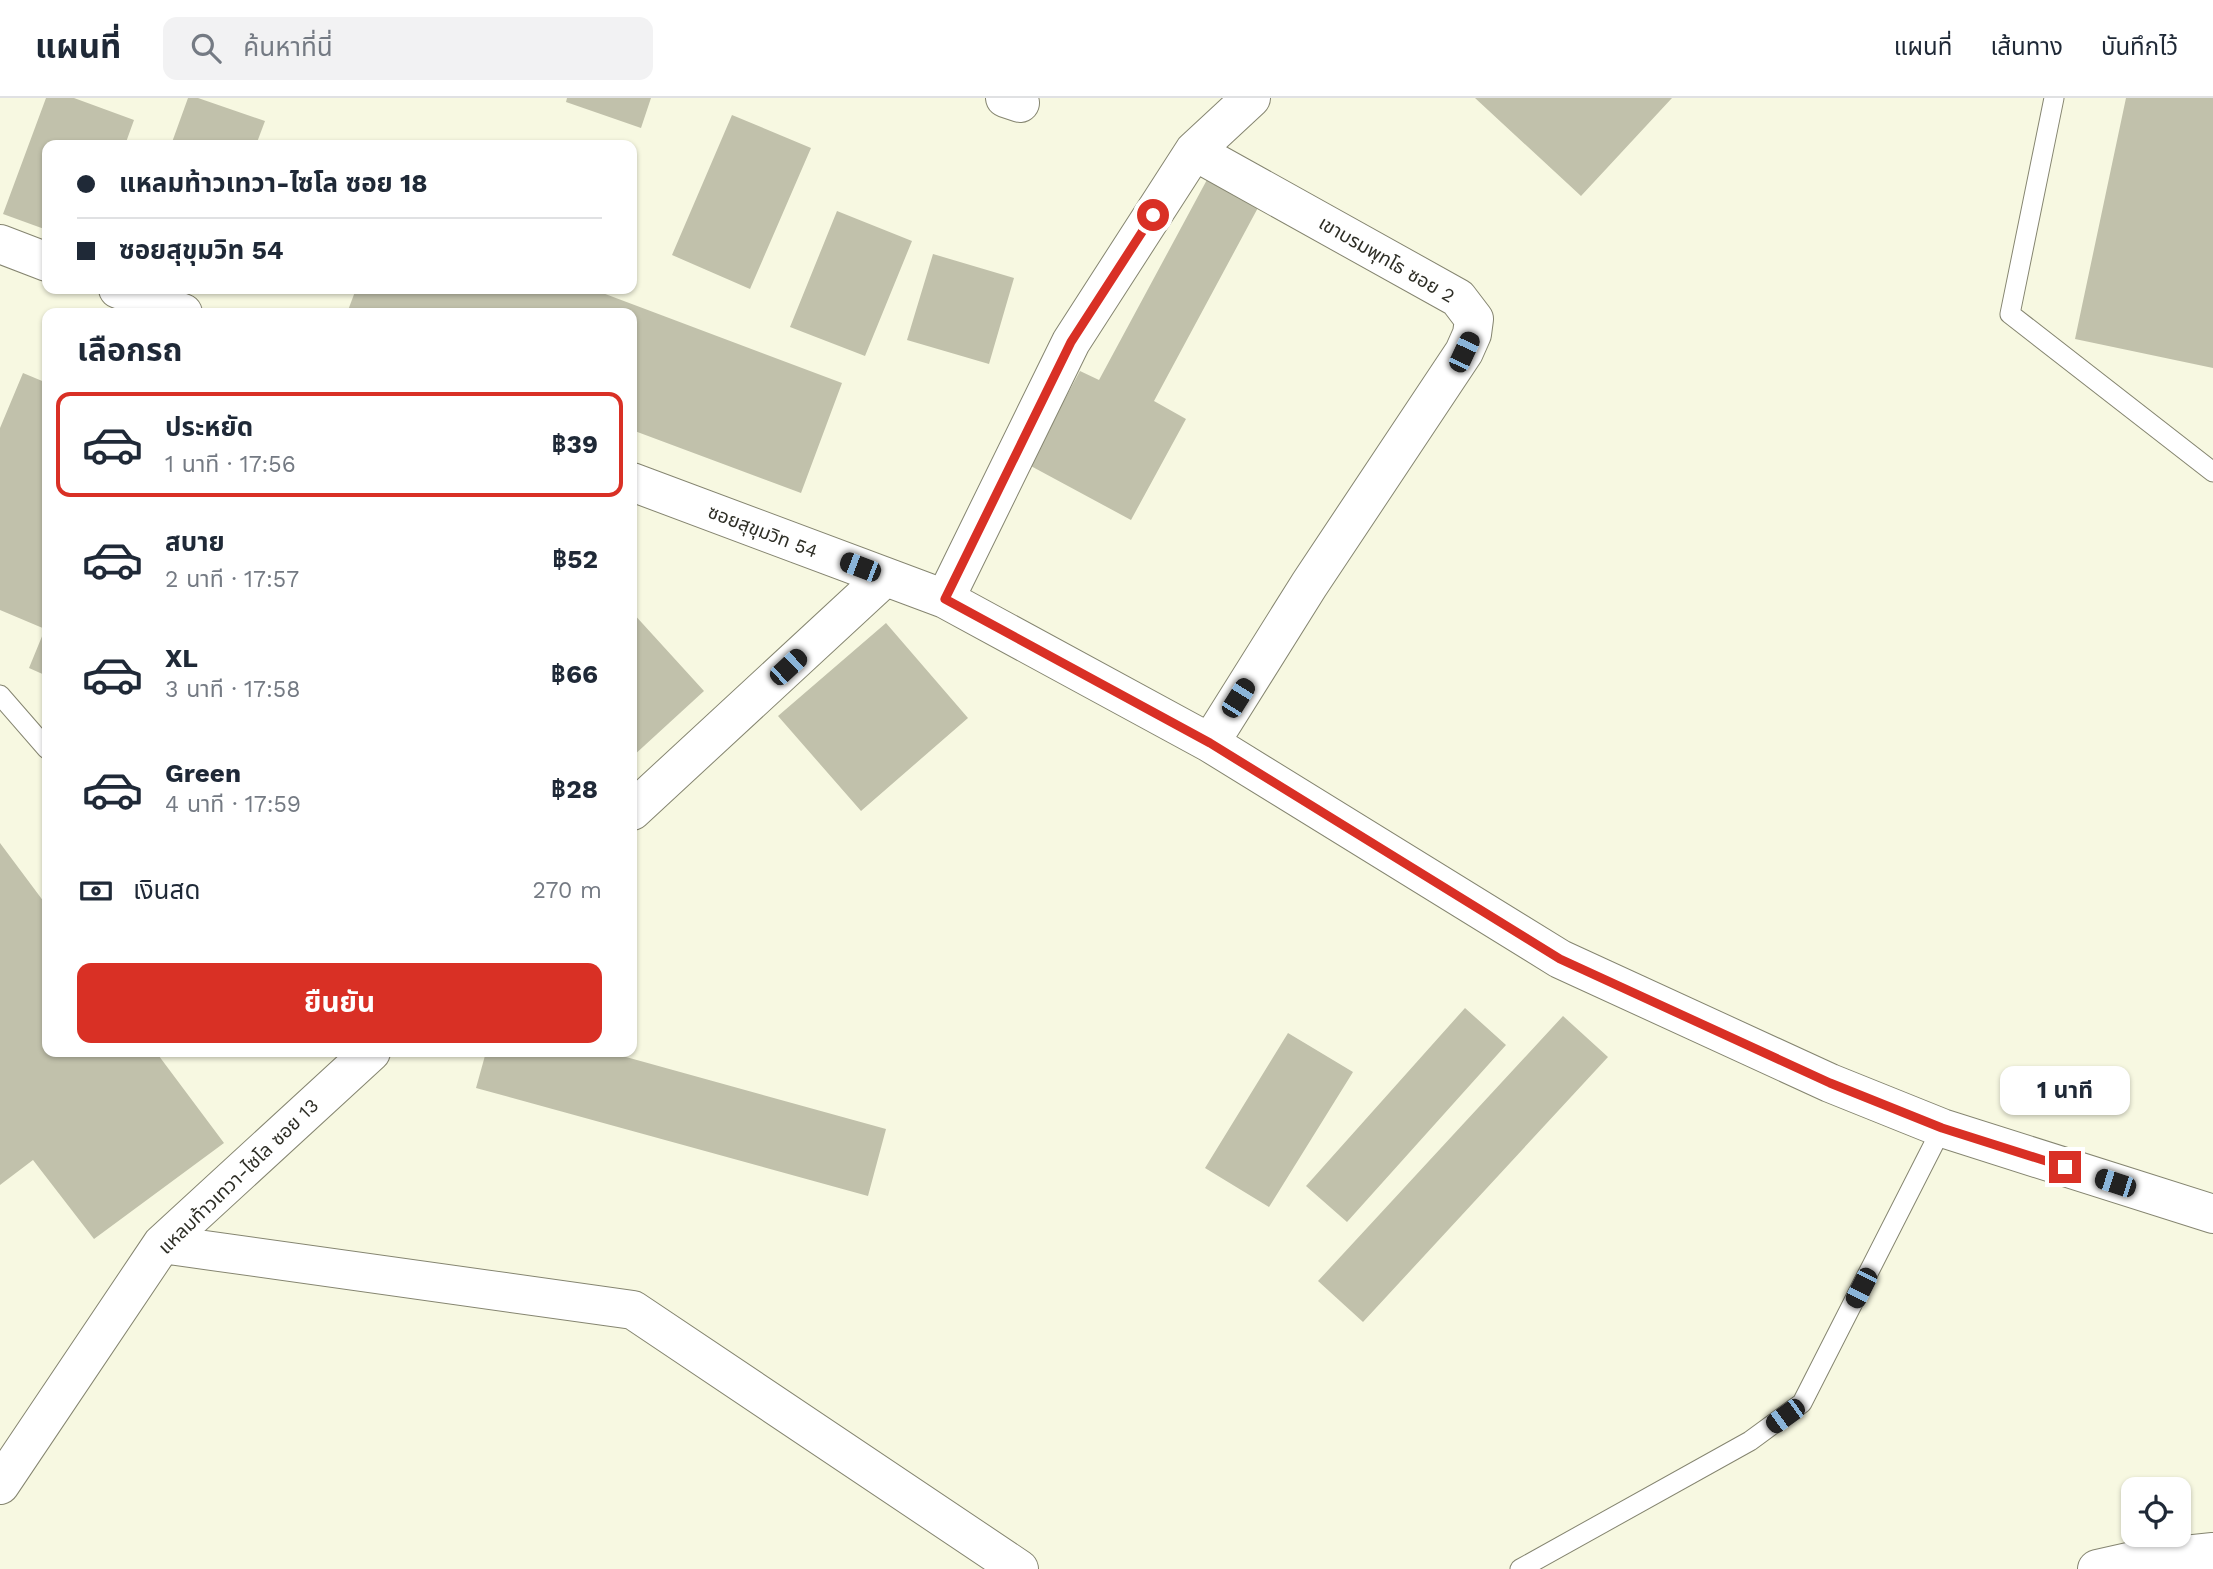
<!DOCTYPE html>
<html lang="th">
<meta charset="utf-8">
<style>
body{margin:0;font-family:"Work Sans","Noto Sans Thai",sans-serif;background:#f2f2f3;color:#1f2937;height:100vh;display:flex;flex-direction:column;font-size:26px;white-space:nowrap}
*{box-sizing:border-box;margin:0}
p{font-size:23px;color:#747a83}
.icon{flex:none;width:38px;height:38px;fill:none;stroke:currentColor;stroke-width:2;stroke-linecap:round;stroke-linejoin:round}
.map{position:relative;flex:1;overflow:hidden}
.sheet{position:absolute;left:42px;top:210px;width:595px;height:749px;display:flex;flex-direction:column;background:#fff;border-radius:14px;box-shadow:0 2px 5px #0004}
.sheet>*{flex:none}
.guide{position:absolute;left:42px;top:42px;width:595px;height:154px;border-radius:14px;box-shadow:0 2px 5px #0004;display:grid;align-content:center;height:154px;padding:0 35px;background:#fff}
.buttons{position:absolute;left:2121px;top:1379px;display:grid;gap:14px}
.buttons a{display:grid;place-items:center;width:70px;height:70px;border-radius:14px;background:#fff;box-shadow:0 2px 5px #0004;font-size:35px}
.end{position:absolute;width:32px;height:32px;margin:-16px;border:9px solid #d93025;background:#fff;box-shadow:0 0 0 4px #fff}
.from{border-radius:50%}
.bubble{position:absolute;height:49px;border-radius:14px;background:#fff;box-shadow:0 2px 5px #0004;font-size:23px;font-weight:700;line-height:49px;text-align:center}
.car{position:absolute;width:21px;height:42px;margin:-21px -10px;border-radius:9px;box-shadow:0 0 5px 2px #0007;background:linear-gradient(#222 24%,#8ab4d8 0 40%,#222 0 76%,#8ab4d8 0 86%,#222 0)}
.guide b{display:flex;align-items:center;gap:24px;height:66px;font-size:26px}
.guide b+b{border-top:2px solid #e0e1e3}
.guide i{width:18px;height:18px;background:#1f2937}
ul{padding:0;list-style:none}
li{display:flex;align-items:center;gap:21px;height:105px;margin:0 14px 10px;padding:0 21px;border:4px solid transparent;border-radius:14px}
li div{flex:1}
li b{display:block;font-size:26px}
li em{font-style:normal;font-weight:700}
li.on{border-color:#d93025}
li>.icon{width:63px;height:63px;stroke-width:1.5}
h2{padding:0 35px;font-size:32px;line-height:84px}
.pay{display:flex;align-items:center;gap:18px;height:77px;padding:0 35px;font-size:26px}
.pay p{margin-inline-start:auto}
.primary-button{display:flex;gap:14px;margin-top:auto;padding:14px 35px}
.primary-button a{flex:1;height:80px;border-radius:14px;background:#d93025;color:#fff;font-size:28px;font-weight:700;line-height:80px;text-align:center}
header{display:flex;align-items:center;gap:42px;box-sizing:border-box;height:98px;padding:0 35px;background:#fff;border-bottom:2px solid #e0e1e3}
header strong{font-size:33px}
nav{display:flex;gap:38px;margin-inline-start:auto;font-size:24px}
.search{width:490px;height:63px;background:#f2f2f3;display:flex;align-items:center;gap:18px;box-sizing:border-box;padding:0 24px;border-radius:14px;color:#747a83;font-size:26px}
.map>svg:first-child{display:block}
</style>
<header>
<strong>แผนที่</strong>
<div class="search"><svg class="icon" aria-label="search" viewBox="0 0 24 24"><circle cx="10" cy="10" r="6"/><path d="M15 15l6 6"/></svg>ค้นหาที่นี่</div>
<nav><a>แผนที่</a><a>เส้นทาง</a><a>บันทึกไว้</a></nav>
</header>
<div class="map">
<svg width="2213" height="1471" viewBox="0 0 2213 1471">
<rect width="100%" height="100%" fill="#f7f8e1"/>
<path fill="#c1c1ab" d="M 46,0 L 74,0 L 134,22 L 125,47 L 47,47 L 47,132 L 3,116 Z
M 188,0 L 198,0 L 265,23 L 256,47 L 171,47 Z
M 567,0 L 651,0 L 641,30 L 566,4 Z
M 1475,0 L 1672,0 L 1581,98 Z
M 2126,0 L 2213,0 L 2213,270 L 2075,241 Z
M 732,17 L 811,50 L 750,191 L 672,157 Z
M 1209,78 L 1260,106 L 1154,303 L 1186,321 L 1131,422 L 1029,367 L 1080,273 L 1099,282 Z
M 837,113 L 912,143 L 865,258 L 790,229 Z
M 933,156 L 1014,180 L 989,266 L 907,242 Z
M 356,191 L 592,191 L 842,285 L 801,395 L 632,332 L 632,215 L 347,215 Z
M 23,275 L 47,285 L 47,578 L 29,570 L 45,531 L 0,512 L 0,330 Z
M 632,514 L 704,593 L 632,659 Z
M 886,525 L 968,620 L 861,713 L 778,618 Z
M 0,745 L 47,808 L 47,954 L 156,954 L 224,1045 L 94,1141 L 33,1062 L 0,1087 Z
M 1465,910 L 1506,947 L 1347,1124 L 1306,1088 Z
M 1563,918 L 1608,959 L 1363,1224 L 1318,1183 Z
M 1288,935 L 1353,974 L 1269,1109 L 1205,1070 Z
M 486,954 L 608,954 L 886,1031 L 868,1098 L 476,990 Z"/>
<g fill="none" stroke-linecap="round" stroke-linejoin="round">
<defs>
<path id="lane" d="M 2054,0 L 2010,216 L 2213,374
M 0,597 L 47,651
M 1520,1471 L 1750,1343 L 1802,1305 L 1942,1030"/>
<path id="street" d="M 1005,0 L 1020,5
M 1194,53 L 1458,200 L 1474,221 L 1472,236 L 1464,254 L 1309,487 L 1210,645
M 0,146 L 47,164
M 118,191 L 183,215
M 632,384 L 945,501 L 1210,645 L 1560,861 L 1830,985 L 1942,1030 L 2213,1116
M 945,501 L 1071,244 L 1194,53 L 1251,0
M 632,713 L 885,479
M 162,1146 L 633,1212 L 1019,1471
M 0,1387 L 162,1146 L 371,954
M 2097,1471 L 2137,1462 L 2213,1454"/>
</defs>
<use href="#lane" stroke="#858570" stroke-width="21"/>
<use href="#street" stroke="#858570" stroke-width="40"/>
<use href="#lane" stroke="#fff" stroke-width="19"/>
<use href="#street" stroke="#fff" stroke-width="38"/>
</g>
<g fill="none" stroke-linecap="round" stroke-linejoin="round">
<path stroke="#d93025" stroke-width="9" d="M 1153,117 L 1071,244 L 945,501 L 1210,645 L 1560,861 L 1830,985 L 1942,1030 L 2065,1069"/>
</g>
<g text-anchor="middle" stroke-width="5" stroke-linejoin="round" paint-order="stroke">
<g font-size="19" fill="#2e2e26" stroke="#fff">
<text transform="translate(1387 161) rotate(30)" y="7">เขาบรมพุทโธ ซอย 2</text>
<text transform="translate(763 433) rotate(21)" y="7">ซอยสุขุมวิท 54</text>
<text transform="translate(238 1078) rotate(-44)" y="7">แหลมท้าวเทวา-ไซโล ซอย 13</text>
</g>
</g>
</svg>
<div class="buttons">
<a><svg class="icon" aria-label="locate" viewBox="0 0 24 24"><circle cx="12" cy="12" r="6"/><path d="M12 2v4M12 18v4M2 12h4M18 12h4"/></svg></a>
</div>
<i class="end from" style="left:1153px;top:117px"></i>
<i class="end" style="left:2065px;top:1069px"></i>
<div class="bubble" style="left:2000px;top:968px;width:130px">1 นาที</div>
<i class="car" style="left:1464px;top:254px;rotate:25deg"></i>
<i class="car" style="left:860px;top:469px;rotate:291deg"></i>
<i class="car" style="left:788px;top:569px;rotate:47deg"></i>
<i class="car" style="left:1238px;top:600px;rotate:32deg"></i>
<i class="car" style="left:2115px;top:1085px;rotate:288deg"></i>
<i class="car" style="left:1861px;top:1190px;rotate:207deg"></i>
<i class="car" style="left:1785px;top:1318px;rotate:234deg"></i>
<div class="guide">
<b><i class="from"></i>แหลมท้าวเทวา-ไซโล ซอย 18</b>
<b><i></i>ซอยสุขุมวิท 54</b>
</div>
<section class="sheet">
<h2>เลือกรถ</h2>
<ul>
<li class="on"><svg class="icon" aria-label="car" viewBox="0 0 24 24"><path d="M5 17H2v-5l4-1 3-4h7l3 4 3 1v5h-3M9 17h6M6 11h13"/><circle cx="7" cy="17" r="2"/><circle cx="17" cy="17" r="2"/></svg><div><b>ประหยัด</b><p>1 นาที · 17:56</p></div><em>฿39</em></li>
<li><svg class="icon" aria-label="car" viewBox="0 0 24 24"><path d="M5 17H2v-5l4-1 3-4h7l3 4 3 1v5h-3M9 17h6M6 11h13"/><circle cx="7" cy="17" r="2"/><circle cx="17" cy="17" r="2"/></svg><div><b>สบาย</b><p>2 นาที · 17:57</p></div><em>฿52</em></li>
<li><svg class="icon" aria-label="car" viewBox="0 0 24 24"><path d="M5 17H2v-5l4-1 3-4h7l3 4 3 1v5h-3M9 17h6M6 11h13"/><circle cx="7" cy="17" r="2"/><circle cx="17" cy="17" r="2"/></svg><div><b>XL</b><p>3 นาที · 17:58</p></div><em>฿66</em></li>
<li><svg class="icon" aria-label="car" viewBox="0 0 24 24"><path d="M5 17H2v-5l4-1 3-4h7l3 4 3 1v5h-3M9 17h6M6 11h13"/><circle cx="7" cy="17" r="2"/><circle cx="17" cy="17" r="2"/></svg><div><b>Green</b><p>4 นาที · 17:59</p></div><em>฿28</em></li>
</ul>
<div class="pay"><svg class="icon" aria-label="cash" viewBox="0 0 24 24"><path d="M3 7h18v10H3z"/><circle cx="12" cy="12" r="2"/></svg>เงินสด<p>270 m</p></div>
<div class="primary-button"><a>ยืนยัน</a></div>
</section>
</div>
